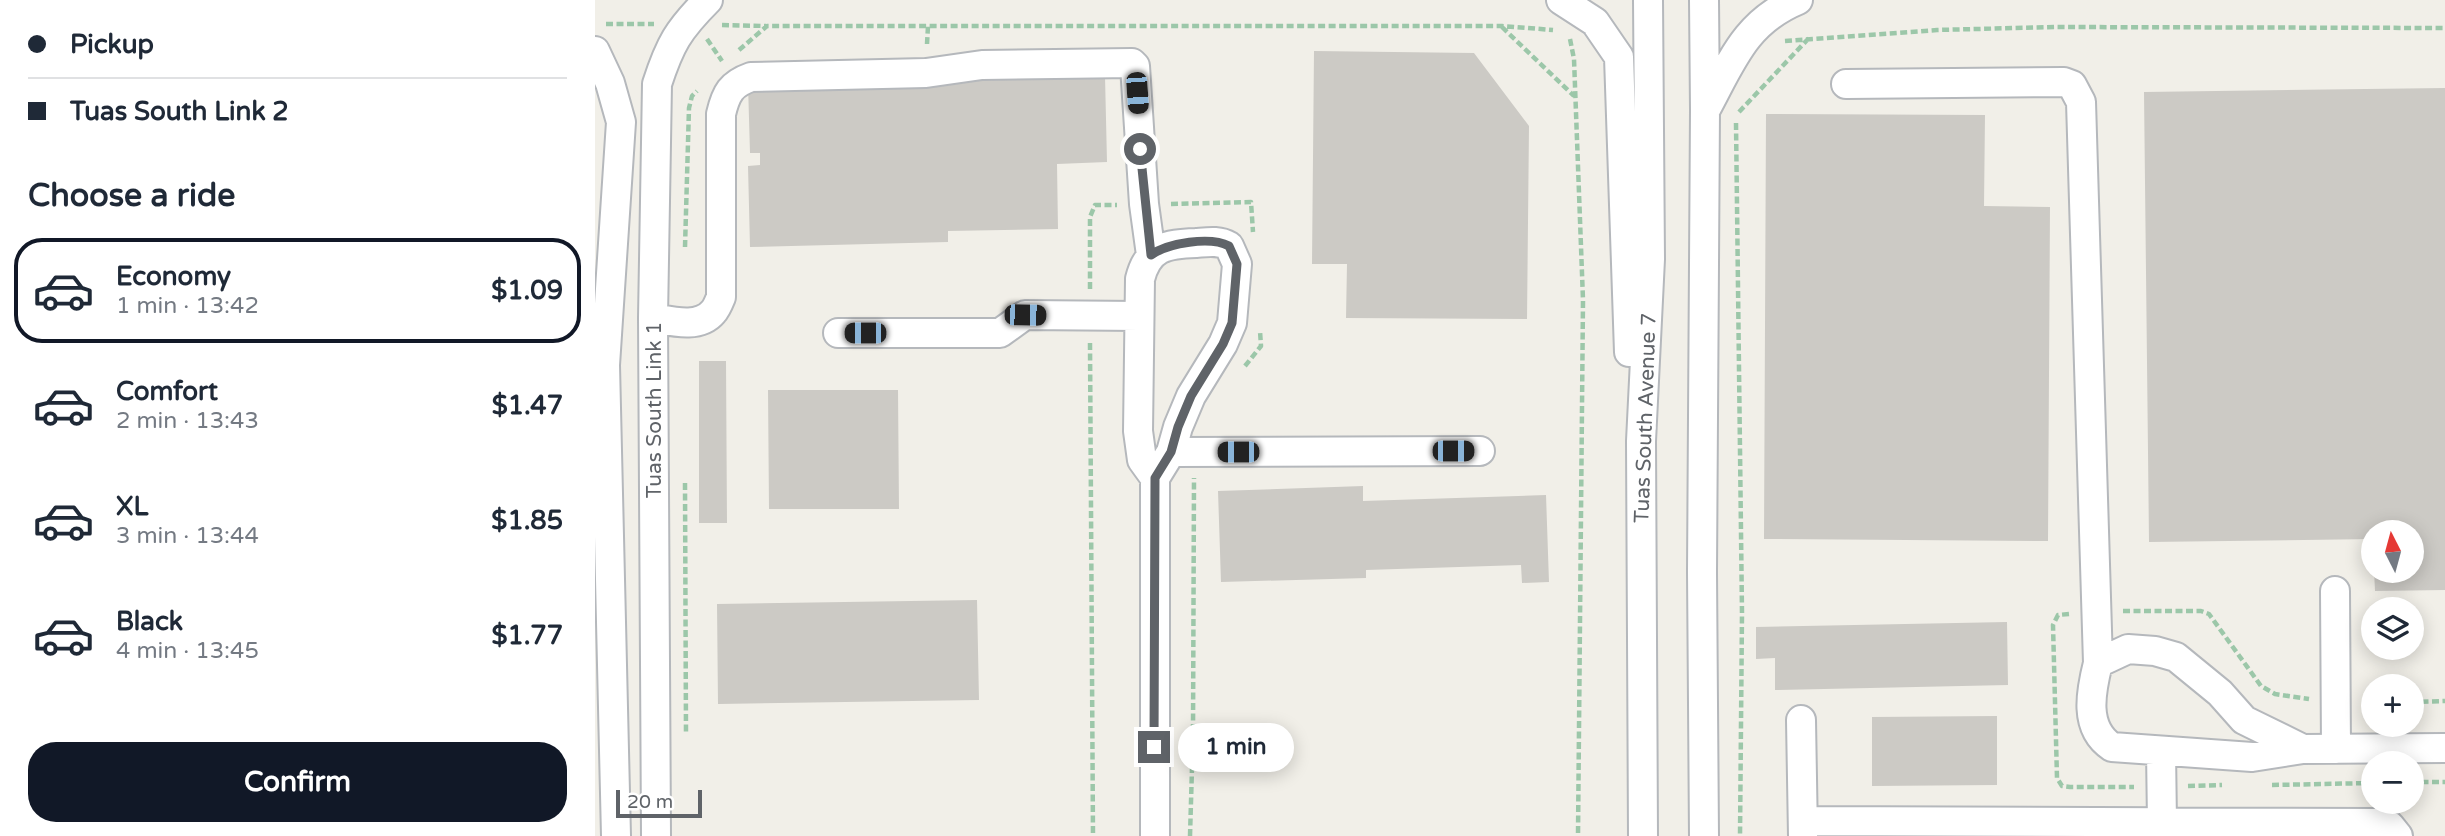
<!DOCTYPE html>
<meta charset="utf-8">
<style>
body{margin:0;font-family:"Varela Round",sans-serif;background:#f2f2f3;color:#1f2937;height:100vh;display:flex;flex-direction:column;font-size:26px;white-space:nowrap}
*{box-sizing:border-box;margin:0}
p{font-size:23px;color:#747a83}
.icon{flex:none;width:38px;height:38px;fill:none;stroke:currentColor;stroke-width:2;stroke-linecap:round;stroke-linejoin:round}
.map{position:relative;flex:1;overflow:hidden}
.sheet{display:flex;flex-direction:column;background:#fff;width:595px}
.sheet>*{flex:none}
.guide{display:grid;align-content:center;height:154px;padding:0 28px;background:#fff}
.needle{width:46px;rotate:354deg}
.controls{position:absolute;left:1766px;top:520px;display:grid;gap:14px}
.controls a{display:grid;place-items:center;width:63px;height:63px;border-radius:50%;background:#fff;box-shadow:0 4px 18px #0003;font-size:35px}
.scale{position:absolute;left:21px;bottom:18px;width:86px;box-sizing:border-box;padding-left:7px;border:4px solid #5f6368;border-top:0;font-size:19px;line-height:24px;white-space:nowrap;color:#5f6368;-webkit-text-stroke:5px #fff;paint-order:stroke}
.end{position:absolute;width:32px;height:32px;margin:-16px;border:9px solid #5f6368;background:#fff;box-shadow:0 0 0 4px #fff}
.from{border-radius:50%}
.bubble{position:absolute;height:49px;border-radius:24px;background:#fff;box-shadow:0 4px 18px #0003;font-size:23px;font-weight:700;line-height:49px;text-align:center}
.car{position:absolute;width:21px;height:42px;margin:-21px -10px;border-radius:9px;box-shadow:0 0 5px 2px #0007;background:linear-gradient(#222 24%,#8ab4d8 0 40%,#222 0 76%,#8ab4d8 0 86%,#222 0)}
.guide b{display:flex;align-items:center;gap:24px;height:66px;font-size:26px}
.guide b+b{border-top:2px solid #e0e1e3}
.guide i{width:18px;height:18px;background:#1f2937}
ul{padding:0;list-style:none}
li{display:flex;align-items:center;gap:21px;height:105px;margin:0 14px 10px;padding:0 14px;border:4px solid transparent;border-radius:28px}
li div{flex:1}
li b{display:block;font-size:26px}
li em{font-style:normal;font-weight:700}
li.active{border-color:#111827}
li>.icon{width:63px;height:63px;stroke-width:1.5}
h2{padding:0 28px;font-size:32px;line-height:84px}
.button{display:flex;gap:14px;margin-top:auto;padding:14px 28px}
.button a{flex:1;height:80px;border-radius:28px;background:#111827;color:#fff;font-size:28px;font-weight:700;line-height:80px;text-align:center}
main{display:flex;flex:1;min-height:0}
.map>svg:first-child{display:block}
</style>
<main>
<section class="sheet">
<div class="guide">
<b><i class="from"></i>Pickup</b>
<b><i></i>Tuas South Link 2</b>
</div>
<h2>Choose a ride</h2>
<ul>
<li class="active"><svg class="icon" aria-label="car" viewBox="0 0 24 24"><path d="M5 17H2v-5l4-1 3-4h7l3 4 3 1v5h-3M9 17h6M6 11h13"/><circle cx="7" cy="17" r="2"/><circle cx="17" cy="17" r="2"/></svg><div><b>Economy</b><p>1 min · 13:42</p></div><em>$1.09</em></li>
<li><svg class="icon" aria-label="car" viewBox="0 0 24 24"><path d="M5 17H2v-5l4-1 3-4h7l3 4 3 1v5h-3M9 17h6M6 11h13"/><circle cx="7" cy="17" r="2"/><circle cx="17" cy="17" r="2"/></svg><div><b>Comfort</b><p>2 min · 13:43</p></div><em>$1.47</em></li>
<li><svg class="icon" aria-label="car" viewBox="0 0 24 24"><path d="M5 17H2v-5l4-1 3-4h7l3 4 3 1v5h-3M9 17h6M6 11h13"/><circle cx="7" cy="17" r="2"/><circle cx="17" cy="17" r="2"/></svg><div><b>XL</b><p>3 min · 13:44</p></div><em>$1.85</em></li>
<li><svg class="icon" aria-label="car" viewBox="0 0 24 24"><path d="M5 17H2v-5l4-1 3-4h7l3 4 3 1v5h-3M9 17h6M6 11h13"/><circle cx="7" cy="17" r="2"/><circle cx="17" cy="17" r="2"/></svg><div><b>Black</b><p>4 min · 13:45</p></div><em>$1.77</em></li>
</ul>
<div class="button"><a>Confirm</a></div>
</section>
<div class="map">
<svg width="1850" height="836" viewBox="0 0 1850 836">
<rect width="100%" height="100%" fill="#f1efe8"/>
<path fill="#cccac5" d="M 719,51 L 879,53 L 934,126 L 932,319 L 751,318 L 752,264 L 717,264 Z
M 510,76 L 512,162 L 462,164 L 463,229 L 353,231 L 353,242 L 155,247 L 153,166 L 165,165 L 165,153 L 155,153 L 153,84 Z
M 1850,88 L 1850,590 L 1780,591 L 1779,570 L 1816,570 L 1816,532 L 1778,532 L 1778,539 L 1554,542 L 1549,92 Z
M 1171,114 L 1390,115 L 1389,206 L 1455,207 L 1453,541 L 1169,539 Z
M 104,361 L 131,361 L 132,523 L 104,523 Z
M 173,390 L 303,390 L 304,509 L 174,509 Z
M 768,486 L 768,501 L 951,495 L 954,582 L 927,583 L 926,565 L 771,570 L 771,578 L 626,582 L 623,491 Z
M 382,600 L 384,700 L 123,704 L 122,604 Z
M 1412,622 L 1413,685 L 1180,690 L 1180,658 L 1161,659 L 1161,627 Z
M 1402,716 L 1402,785 L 1277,786 L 1277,717 Z"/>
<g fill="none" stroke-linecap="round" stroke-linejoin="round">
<defs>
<path id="minor" d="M 966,0 L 1000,22 L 1024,57 L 1034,352
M 1109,0 L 1110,110 L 1107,572 L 1109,836
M 0,51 L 15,83 L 26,122 L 10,365 L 21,836
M 1251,84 L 1469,82 L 1477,85 L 1486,102 L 1503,663 C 1496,691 1488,728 1517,747 L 1657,757 L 1708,749 L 1850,748
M 1111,109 C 1137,61 1150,22 1203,0
M 58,318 C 76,321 104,329 118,312 C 121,309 124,302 126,297 L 126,114 C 131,93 136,84 156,77 L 331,73 L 387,65 L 537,63 L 540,66 L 549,204 L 556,255
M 243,333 L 405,333 L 430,315 L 544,316
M 576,452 L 885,451
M 1740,591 L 1741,749
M 1503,663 L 1533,649 L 1560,651 L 1581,657 L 1625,693 L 1649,720 L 1708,749
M 1206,720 L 1208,836
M 1566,751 L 1567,822
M 1208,821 L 1786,823 L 1795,826 L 1803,836
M 61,836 L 58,318 L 62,84 C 75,44 83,30 113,0
M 560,836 L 560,478 L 576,452 L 583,427 L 596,396 L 628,344 L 637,323 L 642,264 L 634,246 C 624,240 613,242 601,243 C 571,244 553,247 545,279 L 543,431 L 547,460 L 560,478
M 1048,836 L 1046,441 L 1055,259 L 1053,0"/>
</defs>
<use href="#minor" stroke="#b5b8bc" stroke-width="32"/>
<path stroke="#9cc7a9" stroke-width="4.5" stroke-dasharray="7 3.5" stroke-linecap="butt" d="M 11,24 L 59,24
M 127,25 L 171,26
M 907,27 L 979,96
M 112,39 L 127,61
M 975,39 L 979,59 L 988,300 L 983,836
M 1190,41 L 1342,30 L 1460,27 L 1850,28
M 332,44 L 333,26
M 144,50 L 172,26 L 907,26 L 958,30
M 1144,112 L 1214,38
M 1141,123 L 1147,613 L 1145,836
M 576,204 L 656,202 L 658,232
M 90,247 L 94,108 L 97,96 L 102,91
M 495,289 L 495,217 L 500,205 L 522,205
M 495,343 L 498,836
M 650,366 L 666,346 L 665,331
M 90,483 L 91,734
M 1528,611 L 1606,611 L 1614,614 L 1666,686 L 1680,694 L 1714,699
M 1474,614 L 1463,615 L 1458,625 L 1462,778 L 1467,786 L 1475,787 L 1539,787
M 1768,702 L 1778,702
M 1816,702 L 1850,701
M 1816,782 L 1850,782
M 1677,785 L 1778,783
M 1593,786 L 1627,785
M 595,836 L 598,734 L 599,478"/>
<use href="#minor" stroke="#fff" stroke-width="28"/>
</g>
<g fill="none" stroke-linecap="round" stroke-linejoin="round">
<path stroke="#5f6368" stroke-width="9" d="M 545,149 L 556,255 C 573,243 615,236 634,246 L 642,264 L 637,323 L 628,344 L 596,396 L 583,427 L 576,452 L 560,478 L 559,747"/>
</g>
<g text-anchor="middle" stroke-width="7" stroke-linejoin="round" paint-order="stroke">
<g font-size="21" fill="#5f6368" stroke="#fff">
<text transform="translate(59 410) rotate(-90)" y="7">Tuas South Link 1</text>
<text transform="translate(1050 418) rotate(-88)" y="7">Tuas South Avenue 7</text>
</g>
</g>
</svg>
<div class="controls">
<a><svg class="needle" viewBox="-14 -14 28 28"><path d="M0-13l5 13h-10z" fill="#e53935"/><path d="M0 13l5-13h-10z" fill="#747a83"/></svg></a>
<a><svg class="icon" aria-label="layers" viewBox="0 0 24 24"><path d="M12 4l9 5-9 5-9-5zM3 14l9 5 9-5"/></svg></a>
<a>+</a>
<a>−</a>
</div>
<div class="scale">20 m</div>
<i class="end from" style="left:545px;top:149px"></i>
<i class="end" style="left:559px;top:747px"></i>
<div class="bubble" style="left:583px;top:723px;width:116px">1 min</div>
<i class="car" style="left:542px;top:93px;rotate:176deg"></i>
<i class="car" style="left:430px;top:315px;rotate:91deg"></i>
<i class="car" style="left:270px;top:333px;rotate:270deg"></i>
<i class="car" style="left:858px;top:451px;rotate:90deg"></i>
<i class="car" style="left:643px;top:452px;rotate:270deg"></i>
</div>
</main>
